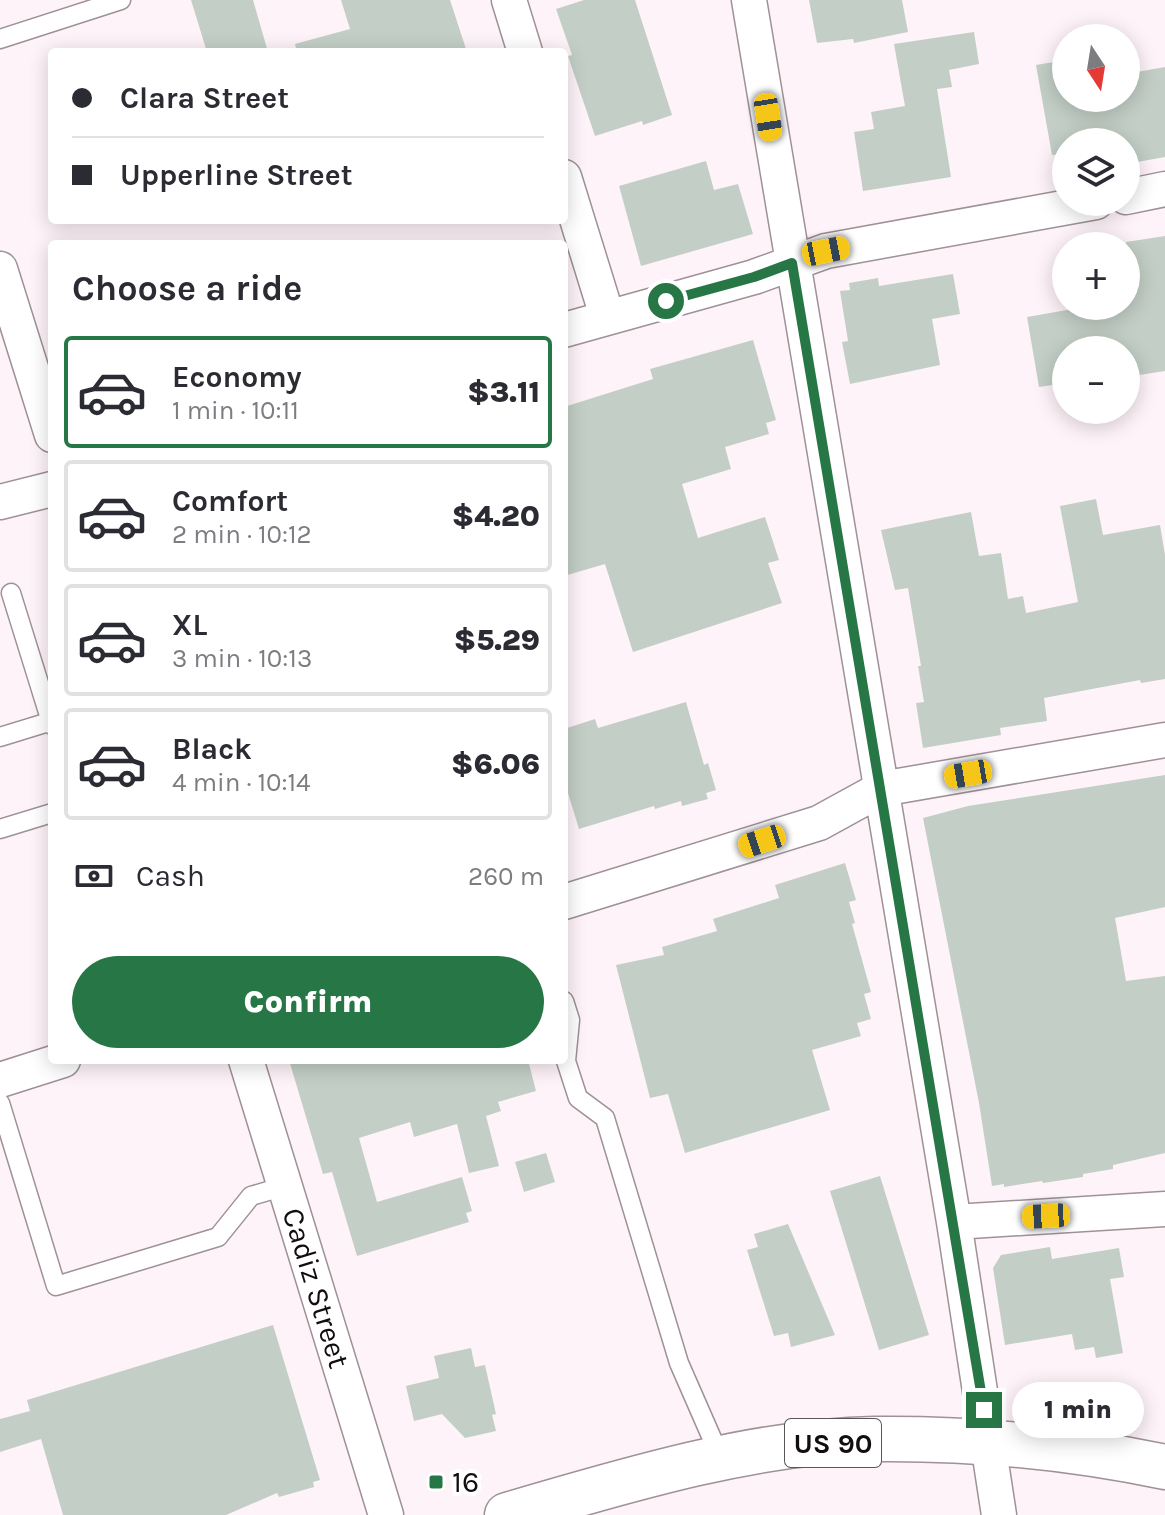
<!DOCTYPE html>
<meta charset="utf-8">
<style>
body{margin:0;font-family:Karla,sans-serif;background:#f7f7f7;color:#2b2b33;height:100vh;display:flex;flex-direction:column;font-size:30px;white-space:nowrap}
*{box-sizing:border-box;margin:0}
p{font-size:26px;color:#7c7c81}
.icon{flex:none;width:44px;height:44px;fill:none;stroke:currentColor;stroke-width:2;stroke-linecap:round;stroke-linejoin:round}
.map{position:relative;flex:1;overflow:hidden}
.sheet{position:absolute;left:48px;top:240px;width:520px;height:824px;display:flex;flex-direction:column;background:#fff;border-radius:8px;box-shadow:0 4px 20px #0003}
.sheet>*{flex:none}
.banner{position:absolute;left:48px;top:48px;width:520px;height:176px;border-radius:8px;box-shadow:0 4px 20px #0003;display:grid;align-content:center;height:176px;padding:0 24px;background:#fff}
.needle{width:52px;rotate:168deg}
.buttons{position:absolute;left:1052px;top:24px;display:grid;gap:16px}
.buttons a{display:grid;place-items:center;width:88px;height:88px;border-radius:50%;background:#fff;box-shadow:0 4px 20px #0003;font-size:40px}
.end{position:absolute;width:36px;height:36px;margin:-18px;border:10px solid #267646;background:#fff;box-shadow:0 0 0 4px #fff}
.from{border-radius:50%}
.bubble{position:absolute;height:56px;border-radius:28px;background:#fff;box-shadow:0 4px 20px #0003;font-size:26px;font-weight:800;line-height:56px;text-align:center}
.car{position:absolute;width:24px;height:48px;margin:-24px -12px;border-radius:10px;box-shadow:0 0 6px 2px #0007;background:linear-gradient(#f5c518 24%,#345 0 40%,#f5c518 0 76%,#345 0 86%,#f5c518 0)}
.banner b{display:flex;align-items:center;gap:28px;height:76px;font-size:30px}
.banner b+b{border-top:2px solid #e1e1e2}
.banner i{width:20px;height:20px;background:#2b2b33}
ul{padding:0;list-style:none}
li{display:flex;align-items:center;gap:24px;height:112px;margin:0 16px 12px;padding:0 8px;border:4px solid #e1e1e2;border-radius:8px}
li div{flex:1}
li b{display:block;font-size:30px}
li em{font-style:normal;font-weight:800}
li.selected{border-color:#267646}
li>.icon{width:72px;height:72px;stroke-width:1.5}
h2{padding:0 24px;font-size:36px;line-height:96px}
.pay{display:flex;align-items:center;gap:20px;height:88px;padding:0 24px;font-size:30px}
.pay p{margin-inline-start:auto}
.button{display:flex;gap:16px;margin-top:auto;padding:16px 24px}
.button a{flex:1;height:92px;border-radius:48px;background:#267646;color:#fff;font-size:32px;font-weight:800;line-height:92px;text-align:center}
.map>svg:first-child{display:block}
</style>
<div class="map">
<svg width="1165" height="1515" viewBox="0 0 1165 1515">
<rect width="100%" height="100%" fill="#fef3f9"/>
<path fill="#c3cfc6" d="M 191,0 L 253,0 L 268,52 L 207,52 Z
M 341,0 L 450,0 L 467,52 L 297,52 L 295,44 L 350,29 Z
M 584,0 L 635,0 L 672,115 L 643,125 L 642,121 L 595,136 L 568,56 L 572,55 L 556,9 Z
M 809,0 L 902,0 L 908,32 L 854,43 L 853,39 L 817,43 Z
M 974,32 L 979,64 L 949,70 L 952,87 L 937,89 L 951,177 L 863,191 L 854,132 L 874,129 L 871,112 L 905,106 L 894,44 Z
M 1066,60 L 1066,98 L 1126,98 L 1126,74 L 1165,67 L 1165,157 L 1126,164 L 1126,142 L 1066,142 L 1066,154 L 1052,155 L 1036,65 Z
M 706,161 L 714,190 L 738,184 L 753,234 L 641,266 L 619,186 Z
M 1165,236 L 1165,371 L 1126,377 L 1126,350 L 1066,350 L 1066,383 L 1039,387 L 1027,317 L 1090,306 L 1126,306 L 1126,242 Z
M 953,274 L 960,314 L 932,319 L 940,365 L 850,384 L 842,342 L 848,341 L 840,291 L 850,290 L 849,283 L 878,278 L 879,286 Z
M 753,340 L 776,420 L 766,423 L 769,434 L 725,447 L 731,469 L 682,484 L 698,538 L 765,517 L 779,560 L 768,563 L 782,603 L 633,652 L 605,564 L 564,576 L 564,407 L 653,379 L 650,369 Z
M 1096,499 L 1103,535 L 1160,525 L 1165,555 L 1165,679 L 1141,683 L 1140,680 L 1044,698 L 1047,721 L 1000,728 L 1001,735 L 923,748 L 916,703 L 924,702 L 918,666 L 921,666 L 908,588 L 895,590 L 881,530 L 971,512 L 979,556 L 1001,553 L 1008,599 L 1023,596 L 1026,613 L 1078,602 L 1060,506 Z
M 686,702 L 704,765 L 708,763 L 716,790 L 706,793 L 708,799 L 682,806 L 681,801 L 655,809 L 654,806 L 579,829 L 564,780 L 564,729 L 595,719 L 598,728 Z
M 1165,775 L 1165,907 L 1115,918 L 1126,981 L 1165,976 L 1165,1153 L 1113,1165 L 1113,1169 L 1083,1174 L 1083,1177 L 1043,1183 L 1042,1181 L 1004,1187 L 1004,1184 L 992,1186 L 979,1103 L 923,818 L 968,806 Z
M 845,863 L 856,900 L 849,902 L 855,923 L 852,924 L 871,992 L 864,994 L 871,1019 L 857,1023 L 861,1036 L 812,1050 L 830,1110 L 685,1153 L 668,1094 L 650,1098 L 616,965 L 664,955 L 662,947 L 717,931 L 713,919 L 779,898 L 775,885 Z
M 289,1060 L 528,1060 L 536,1091 L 498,1102 L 501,1111 L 486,1116 L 499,1166 L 469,1173 L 457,1124 L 414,1137 L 410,1122 L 359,1138 L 377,1202 L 462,1177 L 472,1211 L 466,1213 L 469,1222 L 357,1256 L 332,1172 L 323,1174 Z
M 546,1153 L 555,1182 L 524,1192 L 515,1162 Z
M 880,1176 L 929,1335 L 879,1350 L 830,1191 Z
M 788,1224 L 835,1335 L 791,1347 L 788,1333 L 774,1336 L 747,1250 L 758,1247 L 754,1234 Z
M 1050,1247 L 1052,1259 L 1119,1248 L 1124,1277 L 1110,1279 L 1123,1353 L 1096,1358 L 1094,1347 L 1075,1350 L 1072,1334 L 1005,1345 L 993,1268 L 1001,1255 Z
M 273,1325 L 320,1480 L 313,1482 L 314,1487 L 279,1497 L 277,1493 L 226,1515 L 63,1515 L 41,1439 L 0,1452 L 0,1419 L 30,1411 L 27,1400 Z
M 471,1348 L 475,1367 L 485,1365 L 496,1414 L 492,1415 L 496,1431 L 465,1438 L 442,1414 L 414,1421 L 406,1386 L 439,1378 L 434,1356 Z"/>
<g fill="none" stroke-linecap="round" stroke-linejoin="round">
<defs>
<path id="service" d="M 0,39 L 121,0
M 11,593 L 52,725
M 0,737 L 52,721
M 0,829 L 52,813
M 564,1001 L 570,1020 L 566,1061 L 578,1098 L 605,1118 L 679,1363 L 721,1459
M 0,1103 L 56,1286 L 218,1237 L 251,1196 L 285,1186"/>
<path id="minor" d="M 509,0 L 525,52
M 749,0 L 954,1222 L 999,1515
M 564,177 L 607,316
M 1126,197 L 1165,189
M 0,269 L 52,435
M 564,330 L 754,277 L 826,251 L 1096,202
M 0,502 L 52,489
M 564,902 L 819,823 L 881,789 L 1165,740
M 246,1060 L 386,1515
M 0,1080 L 63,1060
M 954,1222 L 1165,1209"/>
<path id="primary" d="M 507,1515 C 623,1481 754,1441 875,1439 C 973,1438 1069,1447 1165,1467"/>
</defs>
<use href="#service" stroke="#9e9197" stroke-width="21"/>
<use href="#minor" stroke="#9e9197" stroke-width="37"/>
<use href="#primary" stroke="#9e9197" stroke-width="47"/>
<use href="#service" stroke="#fff" stroke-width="18"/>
<use href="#minor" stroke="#fff" stroke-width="34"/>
<use href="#primary" stroke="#fff" stroke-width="44"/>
</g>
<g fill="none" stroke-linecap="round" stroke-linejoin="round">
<path stroke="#267646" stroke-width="10" d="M 666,301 L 754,277 L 792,263 L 984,1410"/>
</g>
<rect fill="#267646" stroke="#fff" stroke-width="3" x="428" y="1474" width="16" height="16" rx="4"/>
<g text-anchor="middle" stroke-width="8" stroke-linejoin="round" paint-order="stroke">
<rect fill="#fff" stroke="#595658" stroke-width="2" x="785" y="1419" width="96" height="48" rx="6"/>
<g font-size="28" font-weight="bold" fill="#120d10">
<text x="833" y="1453">US 90</text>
</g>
<g font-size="30" fill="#120d10" stroke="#fff">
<text transform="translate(316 1288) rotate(73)" y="10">Cadiz Street</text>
</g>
<g font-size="30" fill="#120d10" stroke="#fff" text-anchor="start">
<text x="452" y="1492">16</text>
</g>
</g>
</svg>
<div class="buttons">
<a><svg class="needle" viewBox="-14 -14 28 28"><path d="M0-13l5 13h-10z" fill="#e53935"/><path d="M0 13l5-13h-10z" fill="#7c7c81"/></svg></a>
<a><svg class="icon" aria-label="layers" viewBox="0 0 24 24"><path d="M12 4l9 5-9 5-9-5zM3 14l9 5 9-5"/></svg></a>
<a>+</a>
<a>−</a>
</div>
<i class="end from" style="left:666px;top:301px"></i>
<i class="end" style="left:984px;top:1410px"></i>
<div class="bubble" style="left:1012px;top:1382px;width:132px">1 min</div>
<i class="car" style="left:768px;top:117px;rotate:171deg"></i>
<i class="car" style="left:826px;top:251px;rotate:79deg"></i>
<i class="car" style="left:968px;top:774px;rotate:260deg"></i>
<i class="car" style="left:762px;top:841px;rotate:252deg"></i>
<i class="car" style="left:1046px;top:1216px;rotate:267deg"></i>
<div class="banner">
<b><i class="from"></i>Clara Street</b>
<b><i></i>Upperline Street</b>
</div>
<section class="sheet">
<h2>Choose a ride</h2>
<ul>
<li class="selected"><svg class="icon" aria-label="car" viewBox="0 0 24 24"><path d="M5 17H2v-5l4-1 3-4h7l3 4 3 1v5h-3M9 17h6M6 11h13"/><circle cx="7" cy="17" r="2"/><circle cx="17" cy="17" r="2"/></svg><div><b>Economy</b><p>1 min · 10:11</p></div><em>$3.11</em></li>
<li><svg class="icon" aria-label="car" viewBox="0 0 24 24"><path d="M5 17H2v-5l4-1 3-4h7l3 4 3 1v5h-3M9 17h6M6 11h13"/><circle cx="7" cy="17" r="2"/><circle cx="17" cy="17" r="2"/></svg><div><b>Comfort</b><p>2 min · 10:12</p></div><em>$4.20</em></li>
<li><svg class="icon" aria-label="car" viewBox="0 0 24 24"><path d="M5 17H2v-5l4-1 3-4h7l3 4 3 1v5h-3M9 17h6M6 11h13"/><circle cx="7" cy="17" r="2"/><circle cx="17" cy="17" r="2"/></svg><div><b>XL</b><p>3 min · 10:13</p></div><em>$5.29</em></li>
<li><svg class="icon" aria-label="car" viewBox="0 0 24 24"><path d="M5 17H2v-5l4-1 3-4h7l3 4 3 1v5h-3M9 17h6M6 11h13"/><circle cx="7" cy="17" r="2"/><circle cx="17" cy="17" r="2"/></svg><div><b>Black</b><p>4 min · 10:14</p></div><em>$6.06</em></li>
</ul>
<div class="pay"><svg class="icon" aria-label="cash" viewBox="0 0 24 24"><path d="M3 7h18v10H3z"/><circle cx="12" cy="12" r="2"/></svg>Cash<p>260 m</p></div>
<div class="button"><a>Confirm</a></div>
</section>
</div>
